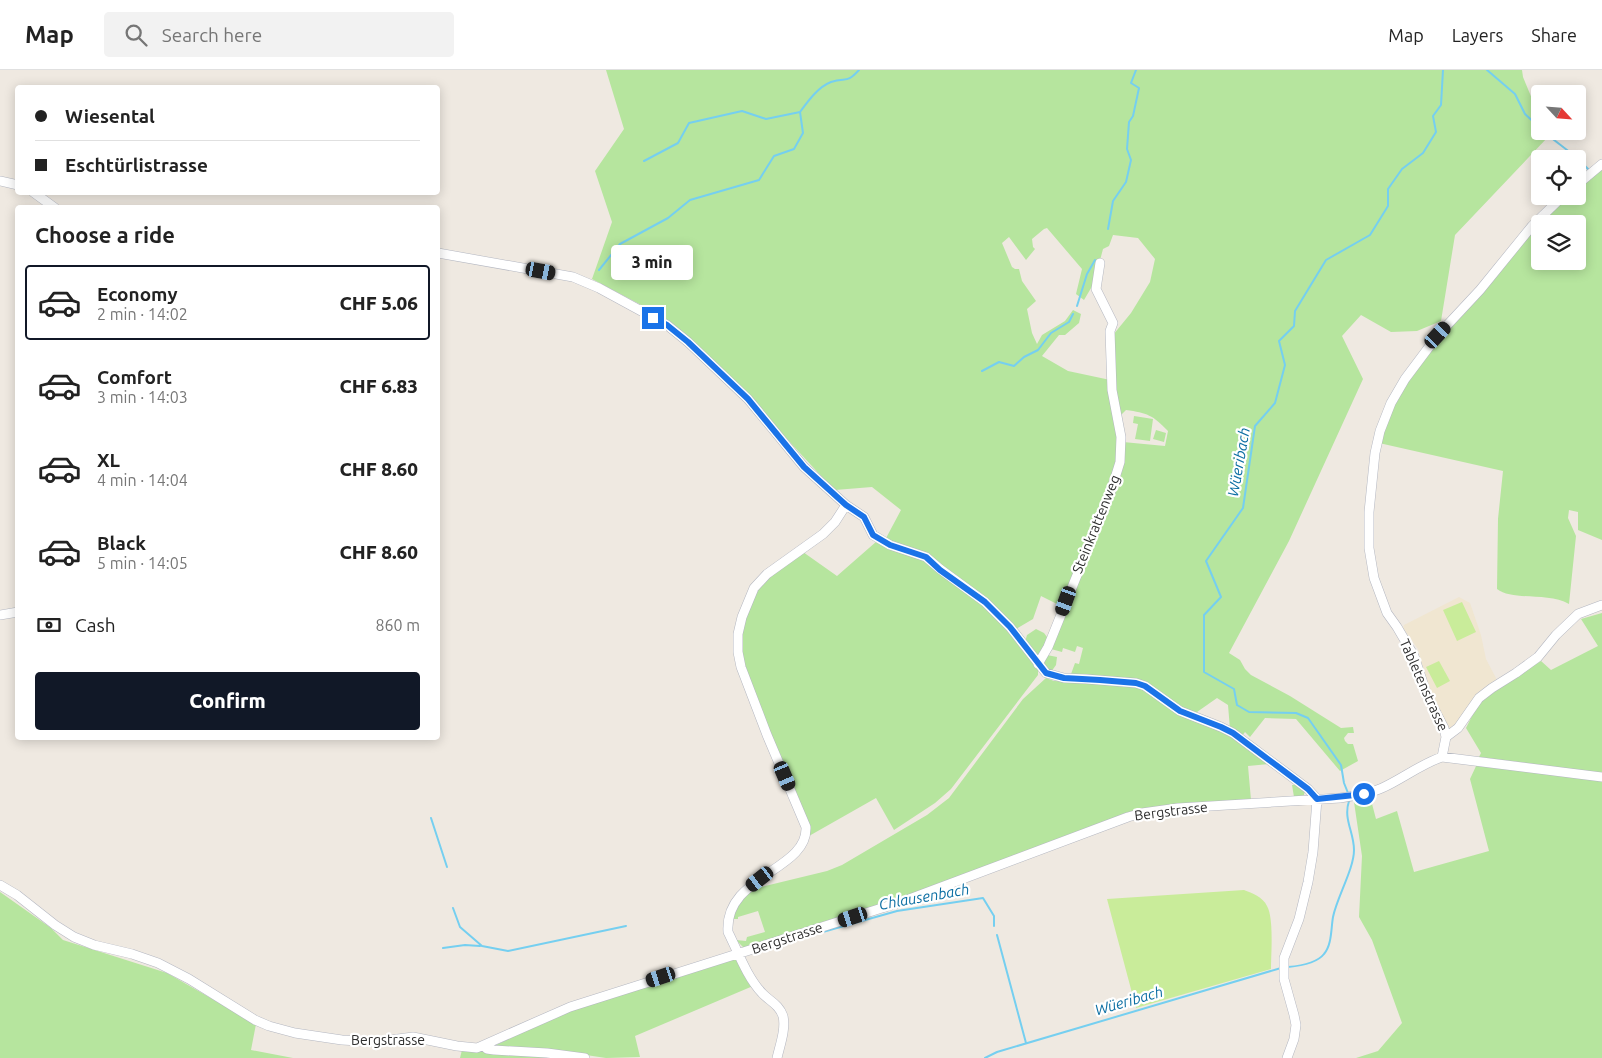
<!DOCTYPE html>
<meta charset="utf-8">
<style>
body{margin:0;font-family:Ubuntu,sans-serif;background:#f2f2f2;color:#222;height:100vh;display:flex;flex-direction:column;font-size:19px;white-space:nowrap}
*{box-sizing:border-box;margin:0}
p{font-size:16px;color:#767676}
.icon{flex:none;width:28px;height:28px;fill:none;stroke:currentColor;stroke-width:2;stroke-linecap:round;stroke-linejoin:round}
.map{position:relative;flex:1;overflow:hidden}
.side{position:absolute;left:15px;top:135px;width:425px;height:535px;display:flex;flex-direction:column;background:#fff;border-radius:5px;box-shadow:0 2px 12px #0003}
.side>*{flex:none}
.banner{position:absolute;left:15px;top:15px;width:425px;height:110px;border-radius:5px;box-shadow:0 2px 12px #0003;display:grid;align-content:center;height:110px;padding:0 20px;background:#fff}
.needle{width:32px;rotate:116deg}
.fabs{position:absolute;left:1531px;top:15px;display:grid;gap:10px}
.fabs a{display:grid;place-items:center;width:55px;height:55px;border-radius:5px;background:#fff;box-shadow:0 2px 12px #0003;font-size:25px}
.end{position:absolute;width:22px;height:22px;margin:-11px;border:6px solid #1a73e8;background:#fff;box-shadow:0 0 0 2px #fff}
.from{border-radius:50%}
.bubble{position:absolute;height:35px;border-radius:5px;background:#fff;box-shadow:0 2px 12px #0003;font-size:16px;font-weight:800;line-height:35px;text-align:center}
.car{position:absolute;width:15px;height:30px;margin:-15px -8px;border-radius:6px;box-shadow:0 0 4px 1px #0007;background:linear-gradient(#222 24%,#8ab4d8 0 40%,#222 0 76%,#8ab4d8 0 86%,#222 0)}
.banner b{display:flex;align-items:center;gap:18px;height:48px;font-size:19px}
.banner b+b{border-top:1px solid #e0e0e0}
.banner i{width:12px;height:12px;background:#222}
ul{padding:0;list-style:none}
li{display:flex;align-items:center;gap:15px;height:75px;margin:0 10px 8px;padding:0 10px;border:2px solid transparent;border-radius:5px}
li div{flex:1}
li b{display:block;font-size:19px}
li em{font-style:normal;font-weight:800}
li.active{border-color:#111827}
li>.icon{width:45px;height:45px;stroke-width:1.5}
h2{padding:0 20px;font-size:22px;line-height:60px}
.pay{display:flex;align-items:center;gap:12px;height:55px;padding:0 20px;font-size:19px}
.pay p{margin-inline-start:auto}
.primary-button{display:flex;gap:10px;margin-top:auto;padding:10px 20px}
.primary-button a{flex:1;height:58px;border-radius:5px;background:#111827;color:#fff;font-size:20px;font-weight:800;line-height:58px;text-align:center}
header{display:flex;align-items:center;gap:30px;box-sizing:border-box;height:70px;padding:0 25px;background:#fff;border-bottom:1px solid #e0e0e0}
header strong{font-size:24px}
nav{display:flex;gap:28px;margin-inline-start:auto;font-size:18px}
.search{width:350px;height:45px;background:#f2f2f2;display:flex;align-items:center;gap:12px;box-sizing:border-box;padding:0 18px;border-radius:5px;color:#767676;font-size:19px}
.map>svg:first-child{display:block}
</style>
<header>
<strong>Map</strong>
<div class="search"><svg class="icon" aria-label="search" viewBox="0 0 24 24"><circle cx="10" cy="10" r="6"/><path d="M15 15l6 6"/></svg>Search here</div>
<nav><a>Map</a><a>Layers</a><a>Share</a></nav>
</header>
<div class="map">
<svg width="1602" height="988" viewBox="0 0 1602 988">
<rect width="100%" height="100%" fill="#efe9e1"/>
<path fill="#f0e6d1" d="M 1459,527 L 1470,533 L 1481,565 L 1486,589 L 1497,610 L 1478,623 L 1468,637 L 1464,647 L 1451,660 L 1448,659 L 1428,618 L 1418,579 L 1403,558 L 1404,555 Z"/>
<path fill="#b6e59e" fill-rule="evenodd" d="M 606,0 L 1522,0 L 1523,7 L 1540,48 L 1540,61 L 1545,61 L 1548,67 L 1455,165 L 1441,251 L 1417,261 L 1391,262 L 1361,245 L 1342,266 L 1363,309 L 1289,471 L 1229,583 L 1240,590 L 1245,599 L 1251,605 L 1290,626 L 1341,658 L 1353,657 L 1354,663 L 1348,663 L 1344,668 L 1345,671 L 1348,674 L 1353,674 L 1358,691 L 1340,701 L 1296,649 L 1265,648 L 1250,667 L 1245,662 L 1242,666 L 1230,659 L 1228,635 L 1217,628 L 1197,642 L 1191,643 L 1170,633 L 1158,621 L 1071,604 L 1075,593 L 1079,594 L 1083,578 L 1077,576 L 1075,582 L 1063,578 L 1062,582 L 1051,579 L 1065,538 L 1041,526 L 1033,549 L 1016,559 L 953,506 L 885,470 L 901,440 L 872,417 L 835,420 C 778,363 730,298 666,249 C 659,244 650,240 643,236 C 626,227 609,218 592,209 L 612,152 L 595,101 L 624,59 ZM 1047,158 L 1082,199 L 1076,224 L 1084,230 L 1094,213 L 1103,179 L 1109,176 L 1113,165 L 1138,168 L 1155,189 L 1150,212 L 1131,243 L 1113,265 L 1115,311 L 1068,301 L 1042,286 L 1059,265 L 1065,265 L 1079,253 L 1081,244 L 1073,240 L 1065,251 L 1042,265 L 1037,274 L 1032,263 L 1027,239 L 1036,231 L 1022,211 L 1019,199 L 1015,199 L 1012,197 L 1002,173 L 1009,167 L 1026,190 L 1035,179 L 1033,177 L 1032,169 L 1044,159 ZM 1126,340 C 1147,343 1153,345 1168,361 L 1165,376 L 1123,372 L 1120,346 Z
M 1602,96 L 1602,470 L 1578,460 L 1578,442 L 1569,440 L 1568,448 L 1576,466 L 1569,534 C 1547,522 1512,531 1497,519 L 1498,449 L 1503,401 L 1379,373 L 1387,347 L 1410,305 L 1533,158 L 1566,126 L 1578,126 L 1578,117 ZM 1540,154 L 1578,154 L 1578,191 L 1540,191 Z
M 1134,346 L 1153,349 L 1150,371 L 1135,369 L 1138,354 L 1133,353 Z
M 1156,360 L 1166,363 L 1164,372 L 1153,369 Z
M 877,471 L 923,489 L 984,535 L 999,551 L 1038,598 L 1038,605 L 951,719 L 935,733 L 894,760 L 876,728 L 809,766 L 809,761 L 748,610 L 740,580 L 743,553 L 758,516 L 803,482 L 837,506 Z
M 1602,543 L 1602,703 L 1479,687 L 1481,683 L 1466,658 L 1479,632 L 1493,620 L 1541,591 L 1551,600 L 1598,576 L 1581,549 Z
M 1036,559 L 1044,563 L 1047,567 L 1046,575 L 1038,587 L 1025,572 L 1027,565 Z
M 1047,585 L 1057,587 L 1056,595 L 1051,602 L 1043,596 Z
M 1046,608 L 1054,611 L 1083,612 L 1140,618 L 1223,660 L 1269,694 L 1248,696 L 1251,730 L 1148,738 L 1111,749 L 921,821 L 744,878 L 736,870 L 746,871 L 747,867 L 765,862 L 758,841 L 738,847 L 738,849 L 731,849 L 737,834 L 753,819 L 827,801 L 842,795 L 927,745 L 949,728 L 1023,629 Z
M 1477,694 L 1602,710 L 1602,988 L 1356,988 L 1378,981 L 1402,953 L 1372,870 L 1359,847 L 1362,786 L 1354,732 L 1371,730 L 1376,749 L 1397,741 L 1414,802 L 1489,781 L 1470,709 Z
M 1292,715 L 1298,715 L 1305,720 L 1304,725 L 1294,727 Z
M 0,822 L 51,858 L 63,870 L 167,903 L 256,954 L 251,980 L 293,988 L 0,988 Z
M 736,887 L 753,916 L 635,966 L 640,987 L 606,988 L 566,982 L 497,977 L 496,975 L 565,942 Z
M 462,980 L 556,988 L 460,988 Z"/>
<path fill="#c9ec9a" d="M 1462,532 L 1476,562 L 1457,571 L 1443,540 Z
M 1439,591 L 1450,611 L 1437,618 L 1426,597 Z
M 1244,820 C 1252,823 1263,827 1267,836 C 1274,848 1271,884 1271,899 L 1136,938 L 1107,829 Z"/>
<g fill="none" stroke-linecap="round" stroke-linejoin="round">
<path stroke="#75cff0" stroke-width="2" d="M 1487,0 L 1515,24 L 1525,44 L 1540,58
M 1543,61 C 1559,75 1574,83 1588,99
M 644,91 L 678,73 L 689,53 L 742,41 L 766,49 L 800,42
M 1108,159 L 1113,131 L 1126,112 L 1131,90 L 1127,79 L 1129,52 L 1133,46 L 1139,18 L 1131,13 L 1136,0
M 599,200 L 620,174 L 668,148 L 690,130 L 759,110 L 774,86 L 794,79 L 803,63 L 800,42 C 808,31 818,17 831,12 C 847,7 846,14 859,0
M 1077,236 L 1087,204 L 1095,190
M 982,301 L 999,292 L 1014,296 L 1024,287 L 1038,280 L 1051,263 L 1069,252 L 1073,244
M 1348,723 L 1344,713 L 1341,695 L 1308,648 L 1296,643 L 1249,642 L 1237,635 L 1234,619 L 1204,602 L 1204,545 L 1221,527 L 1206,491 L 1243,438 L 1255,356 L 1275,333 L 1285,295 L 1279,271 L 1294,256 L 1295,241 L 1326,190 L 1370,165 L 1388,136 L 1388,119 L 1402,99 L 1423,83 L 1436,62 L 1433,46 L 1441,35 L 1443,0
M 431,748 L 447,797
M 453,838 L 460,857 L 482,876 L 508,881 L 626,856
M 997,865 L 1026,973
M 798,869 L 897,841 L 983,828 L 994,846 L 994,856
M 443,878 L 465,875 L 480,876
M 1288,897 C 1299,896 1317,893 1324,884 C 1332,875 1331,858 1333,847 C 1337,827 1354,799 1354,780 C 1354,762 1343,749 1349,731
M 985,988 L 997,982 L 1281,898"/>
<defs>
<path id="minor" d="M 0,111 L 18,115
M 1578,114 L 1602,94
M 33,122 L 55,138
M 438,183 L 573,207 L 599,218 L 667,255 L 688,272 L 748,329 L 804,397 L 846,435 L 864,447 L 873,465 L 890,475 L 926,487 L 940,499 L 985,532 L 1010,557 L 1046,603 L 1064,608 L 1086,609 L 1136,613 L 1145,616 L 1180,641 L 1221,657 L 1233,663 L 1308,719 L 1317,729 L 1313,782 L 1308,812 L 1299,849 L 1284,888 L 1284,909 L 1294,945 L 1296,955 L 1294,969 L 1287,988
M 0,545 L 18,542
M 1038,594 L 1048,577 L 1111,421 L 1120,392 L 1121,367 L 1112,320 L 1110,261 L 1113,253 L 1096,219 L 1100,193
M 1446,667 L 1444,658 L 1427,625 L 1414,586 L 1397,557 L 1387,543 L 1374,508 L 1369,478 L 1369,442 L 1375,383 L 1380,361 L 1391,333 L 1405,309 L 1438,265 L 1480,220 L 1532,156 L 1563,126
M 1442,687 L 1446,667 L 1458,658 L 1479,628 L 1492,618 L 1516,603 L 1538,587 L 1556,565 L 1578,544 L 1602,535
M 0,815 L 17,825 L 55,855 L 74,867 L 94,875 L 132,884 L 158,893 L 189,909 L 255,950 L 269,956 L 295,963 L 342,970 L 375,972 L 413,967 L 457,976 L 477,978 L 570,937 L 904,831 L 1128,747 L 1142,743 L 1178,738 L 1340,728 C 1354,726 1369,724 1382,718 C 1402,709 1421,694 1442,687 L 1602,707
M 484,976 L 487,979 L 494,980 L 547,983 L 585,988
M 777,988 C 780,975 786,959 783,946 C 779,934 769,931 762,923 C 747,907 738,882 728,862 C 724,805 808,801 806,757 L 767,665 L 741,597 L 738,582 L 738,564 L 742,547 L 754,518 L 767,504 L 823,464 L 835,452 L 846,435"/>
</defs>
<use href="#minor" stroke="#b4b7c1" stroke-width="10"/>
<use href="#minor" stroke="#fff" stroke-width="9"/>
</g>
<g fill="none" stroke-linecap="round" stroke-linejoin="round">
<path stroke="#1a73e8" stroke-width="6" d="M 653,248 L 667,255 L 688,272 L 748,329 L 804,397 L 846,435 L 864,447 L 873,465 L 890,475 L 926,487 L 940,500 L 985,532 L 1010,557 L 1046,603 L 1064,608 L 1100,610 L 1136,613 L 1145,616 L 1180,641 L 1221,657 L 1233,663 L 1308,719 L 1317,729 L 1364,724"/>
</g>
<g text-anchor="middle" stroke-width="4.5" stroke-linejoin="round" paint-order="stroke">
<g font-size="14" fill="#2e2e2e" stroke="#fff">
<text transform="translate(1096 454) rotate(-68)" y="5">Steinkrattenweg</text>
<text transform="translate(1424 615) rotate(66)" y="5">Tabletenstrasse</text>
<text transform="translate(1171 741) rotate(-7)" y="5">Bergstrasse</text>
<text transform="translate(787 868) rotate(-18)" y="5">Bergstrasse</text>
<text x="388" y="975">Bergstrasse</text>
</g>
<g font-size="15" font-style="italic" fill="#0d6fa3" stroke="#fff">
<text transform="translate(1239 392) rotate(-80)" y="5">Wüeribach</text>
<text transform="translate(924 827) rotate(-10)" y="5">Chlausenbach</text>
<text transform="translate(1129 931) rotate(-16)" y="5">Wüeribach</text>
</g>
</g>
</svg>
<div class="fabs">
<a><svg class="needle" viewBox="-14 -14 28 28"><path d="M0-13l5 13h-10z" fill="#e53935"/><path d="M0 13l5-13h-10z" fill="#767676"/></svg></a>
<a><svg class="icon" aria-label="locate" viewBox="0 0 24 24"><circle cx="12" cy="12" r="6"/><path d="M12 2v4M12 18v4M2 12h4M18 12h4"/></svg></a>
<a><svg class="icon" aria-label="layers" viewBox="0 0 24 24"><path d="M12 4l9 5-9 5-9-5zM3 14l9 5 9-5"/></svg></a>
</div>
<i class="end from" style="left:1364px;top:724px"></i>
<i class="end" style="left:653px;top:248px"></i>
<div class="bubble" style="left:611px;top:175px;width:82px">3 min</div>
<i class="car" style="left:541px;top:201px;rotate:101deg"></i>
<i class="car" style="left:1438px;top:265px;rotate:43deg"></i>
<i class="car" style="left:1066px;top:531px;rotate:200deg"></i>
<i class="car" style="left:785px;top:706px;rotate:157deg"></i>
<i class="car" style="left:760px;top:809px;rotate:232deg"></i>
<i class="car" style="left:853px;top:847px;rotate:252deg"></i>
<i class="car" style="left:661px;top:907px;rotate:252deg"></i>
<div class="banner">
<b><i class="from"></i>Wiesental</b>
<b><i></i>Eschtürlistrasse</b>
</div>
<section class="side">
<h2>Choose a ride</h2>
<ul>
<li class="active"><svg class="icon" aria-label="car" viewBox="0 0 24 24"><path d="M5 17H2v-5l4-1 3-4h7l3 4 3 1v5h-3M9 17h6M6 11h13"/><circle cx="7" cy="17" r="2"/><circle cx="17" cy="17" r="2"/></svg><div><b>Economy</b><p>2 min · 14:02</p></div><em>CHF 5.06</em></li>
<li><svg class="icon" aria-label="car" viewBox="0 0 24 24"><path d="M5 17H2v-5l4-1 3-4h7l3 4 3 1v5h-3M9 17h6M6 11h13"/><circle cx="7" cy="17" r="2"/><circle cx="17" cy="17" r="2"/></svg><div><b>Comfort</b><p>3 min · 14:03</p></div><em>CHF 6.83</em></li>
<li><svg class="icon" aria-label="car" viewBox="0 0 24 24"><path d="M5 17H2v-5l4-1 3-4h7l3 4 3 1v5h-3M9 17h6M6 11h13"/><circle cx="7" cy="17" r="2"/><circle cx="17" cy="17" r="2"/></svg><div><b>XL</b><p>4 min · 14:04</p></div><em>CHF 8.60</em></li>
<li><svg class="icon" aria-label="car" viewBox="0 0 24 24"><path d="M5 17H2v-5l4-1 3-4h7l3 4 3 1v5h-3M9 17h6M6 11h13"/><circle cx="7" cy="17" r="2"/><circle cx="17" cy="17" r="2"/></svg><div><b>Black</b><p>5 min · 14:05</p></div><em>CHF 8.60</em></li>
</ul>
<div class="pay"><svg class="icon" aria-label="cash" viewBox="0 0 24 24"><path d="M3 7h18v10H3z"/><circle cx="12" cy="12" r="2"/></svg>Cash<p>860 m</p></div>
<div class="primary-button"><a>Confirm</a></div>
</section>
</div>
